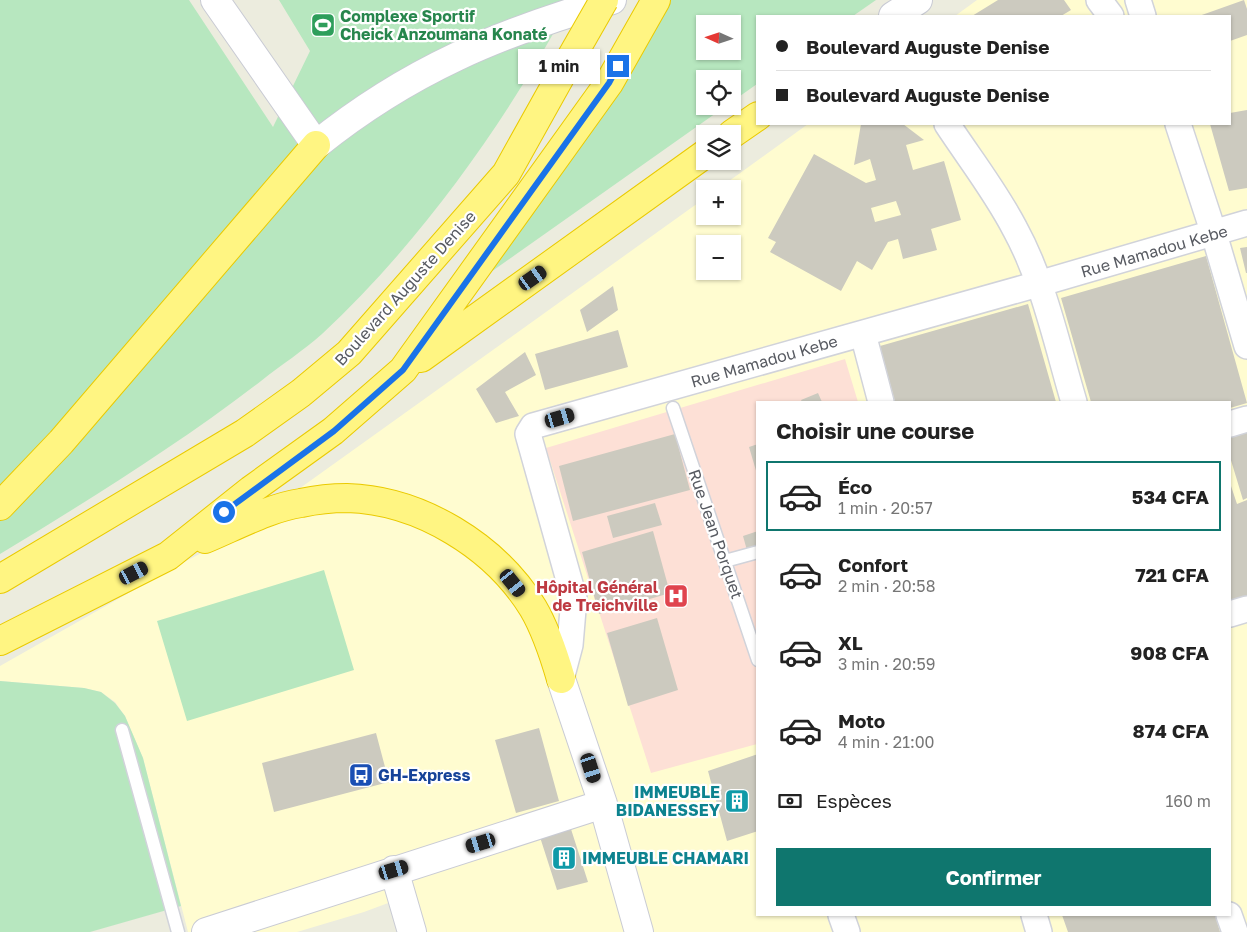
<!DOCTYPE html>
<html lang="fr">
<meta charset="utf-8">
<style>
body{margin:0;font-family:"Golos Text",sans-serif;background:#f2f2f2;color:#222;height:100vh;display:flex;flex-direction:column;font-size:19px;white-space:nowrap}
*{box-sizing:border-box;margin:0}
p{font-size:16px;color:#767676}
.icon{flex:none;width:28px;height:28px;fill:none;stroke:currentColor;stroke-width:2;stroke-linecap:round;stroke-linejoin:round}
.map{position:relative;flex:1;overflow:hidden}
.details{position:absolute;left:756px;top:401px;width:475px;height:515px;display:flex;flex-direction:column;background:#fff;border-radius:0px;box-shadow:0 1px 4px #0004}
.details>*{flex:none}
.banner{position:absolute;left:756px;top:15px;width:475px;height:110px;border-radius:0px;box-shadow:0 1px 4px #0004;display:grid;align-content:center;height:110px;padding:0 20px;background:#fff}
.needle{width:32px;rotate:273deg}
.tools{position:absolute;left:696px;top:15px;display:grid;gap:10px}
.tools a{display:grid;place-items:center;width:45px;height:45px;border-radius:0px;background:#fff;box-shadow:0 1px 4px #0004;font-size:25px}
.end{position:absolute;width:22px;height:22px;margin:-11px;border:6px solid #1a73e8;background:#fff;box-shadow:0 0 0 2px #fff}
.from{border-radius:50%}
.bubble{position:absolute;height:35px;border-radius:0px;background:#fff;box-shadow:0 1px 4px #0004;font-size:16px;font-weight:700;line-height:35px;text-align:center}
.car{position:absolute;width:15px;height:30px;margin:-15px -8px;border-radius:6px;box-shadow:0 0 4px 1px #0007;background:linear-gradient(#222 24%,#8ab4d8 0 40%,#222 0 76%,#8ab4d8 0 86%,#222 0)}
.banner b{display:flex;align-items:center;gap:18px;height:48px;font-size:19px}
.banner b+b{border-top:1px solid #e0e0e0}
.banner i{width:12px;height:12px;background:#222}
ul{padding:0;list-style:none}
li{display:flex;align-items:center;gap:15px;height:70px;margin:0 10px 8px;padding:0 10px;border:2px solid transparent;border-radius:0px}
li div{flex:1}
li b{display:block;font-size:19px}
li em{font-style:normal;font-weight:700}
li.active{border-color:#0f766e}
li>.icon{width:45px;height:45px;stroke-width:1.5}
h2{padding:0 20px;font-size:22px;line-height:60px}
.pay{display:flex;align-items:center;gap:12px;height:55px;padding:0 20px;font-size:19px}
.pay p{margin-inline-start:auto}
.primary-button{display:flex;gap:10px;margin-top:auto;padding:10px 20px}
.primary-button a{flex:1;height:58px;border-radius:0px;background:#0f766e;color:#fff;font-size:20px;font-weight:700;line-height:58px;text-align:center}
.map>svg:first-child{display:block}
</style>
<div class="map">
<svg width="1247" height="932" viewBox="0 0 1247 932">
<rect width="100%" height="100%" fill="#ececde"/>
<path fill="#fffcd0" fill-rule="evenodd" d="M 977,0 L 1247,0 L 1247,932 L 426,932 L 415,893 L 364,912 L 297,932 L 188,932 L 143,758 L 125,716 L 115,702 L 101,692 L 84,688 L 0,681 L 0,666 L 178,565 L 229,539 L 705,198 L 705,216 L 732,216 L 732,189 L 718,189 L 808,124 L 1230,124 L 1230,16 L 955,16 ZM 705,244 L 732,244 L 732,271 L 705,271 ZM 758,402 L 1230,402 L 1230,915 L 758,915 Z"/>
<path fill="#fde0d6" d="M 845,359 L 858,402 L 758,402 L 757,744 L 651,773 L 546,448 Z"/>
<path fill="#b7e7bf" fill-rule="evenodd" d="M 0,0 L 189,0 L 273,127 L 310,51 L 279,0 L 572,0 C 507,120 422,241 322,334 C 303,351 281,365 261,381 C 178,445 89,500 0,554 Z
M 661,0 L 876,0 L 853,16 L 758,16 L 757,84 L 733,101 L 732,79 L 705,79 L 705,106 L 726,106 L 464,291 ZM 705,24 L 732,24 L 732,51 L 705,51 Z
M 324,570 L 354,670 L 187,721 L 157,621 Z
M 0,681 L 84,688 L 101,692 L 115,703 L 125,716 L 143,758 L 181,906 L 90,932 L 0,932 Z"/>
<path fill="#cccabf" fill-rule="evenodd" d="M 998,0 L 1064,0 L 1071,10 L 1061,16 L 972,16 Z
M 1244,0 L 1247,9 L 1247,35 L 1230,41 L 1230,16 L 1199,16 Z
M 1247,110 L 1247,188 L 1229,191 L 1210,124 L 1230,124 L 1230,113 Z
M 861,124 L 903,124 L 924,140 L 906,145 L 913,170 L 944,161 L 961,220 L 931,229 L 937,250 L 903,259 L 898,239 L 888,242 L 872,270 L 857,261 L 841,291 L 770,252 L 776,242 L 768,238 L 814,154 L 866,183 L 876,180 L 870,159 L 854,165 ZM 896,201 L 901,215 L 875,222 L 871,208 Z
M 1247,247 L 1247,273 L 1246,273 L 1240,248 Z
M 1206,256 L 1247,403 L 1230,408 L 1230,402 L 1091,402 L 1061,298 Z
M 613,286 L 618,310 L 587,332 L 580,310 Z
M 1028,304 L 1056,402 L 895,402 L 880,346 Z
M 618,330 L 628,367 L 545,390 L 535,354 Z
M 525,352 L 536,375 L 505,392 L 519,416 L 496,423 L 476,389 Z
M 818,393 L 822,402 L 802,402 L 801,400 Z
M 1247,424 L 1247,498 L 1243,500 L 1230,457 L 1230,430 Z
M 675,434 L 690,490 L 573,521 L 559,466 Z
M 758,444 L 758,474 L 757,474 L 749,447 Z
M 1230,483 L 1237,504 L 1247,500 L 1247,598 L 1230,602 Z
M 655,503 L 662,525 L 613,538 L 607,516 Z
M 653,531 L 670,593 L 599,614 L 582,552 Z
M 758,531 L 758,551 L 748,554 L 743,536 Z
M 657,618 L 678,690 L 628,706 L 607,633 Z
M 539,728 L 559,801 L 516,813 L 495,740 Z
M 376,733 L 389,782 L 274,812 L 262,763 Z
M 758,754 L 758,831 L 727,841 L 708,771 Z
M 570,826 L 588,882 L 557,890 L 539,834 Z
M 1062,915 L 1215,915 L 1220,932 L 1068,932 Z"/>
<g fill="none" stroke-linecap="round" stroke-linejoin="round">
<defs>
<path id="lane" d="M 673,408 L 758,660
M 725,561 L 758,552
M 122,730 L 178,932"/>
<path id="street" d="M 1099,0 L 1111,16
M 1138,0 L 1143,16
M 947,124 C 970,159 996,192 1015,229 C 1044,282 1057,345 1074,402
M 1178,124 L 1214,234 L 1247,346
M 863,334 L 881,402
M 1230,424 L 1247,419
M 1230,614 L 1247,609
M 561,679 L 570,645 L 574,598 L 528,434 L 533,426 L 1038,284 L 1247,223
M 841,915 L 847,932
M 1034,915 L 1039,932
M 1229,915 L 1235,932"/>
<path id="secondary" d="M 215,0 L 316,145 C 409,70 499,33 612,0
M 893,16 L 918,0
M 561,679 L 603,804 L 639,932
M 394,870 L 412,932
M 206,932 L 603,804"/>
<path id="highway" d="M 732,134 L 758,116
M 421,358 L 705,154
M 0,506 L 61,442 L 316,145
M 205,539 C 234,527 271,507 301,503 C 315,500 332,498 347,498 C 420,500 495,546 533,608 C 546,630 554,655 561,679
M 0,579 L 245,433 L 301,393 L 349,353 L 506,174 L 564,70
M 0,641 L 168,556 L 251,490 L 333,431 L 403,370 L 609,83 L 656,0"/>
</defs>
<use href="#lane" stroke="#d1d3da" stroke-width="15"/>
<use href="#street" stroke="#d1d3da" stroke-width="28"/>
<use href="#secondary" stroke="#c9cbd4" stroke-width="30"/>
<use href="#highway" stroke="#eaca00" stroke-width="30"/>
<use href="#lane" stroke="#fff" stroke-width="12"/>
<use href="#street" stroke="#fff" stroke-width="25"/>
<use href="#secondary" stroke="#fff" stroke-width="28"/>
<use href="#highway" stroke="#fff582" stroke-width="28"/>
<defs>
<path id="highway-bridge" d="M 564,70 L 604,0"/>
</defs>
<use href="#highway-bridge" stroke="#eaca00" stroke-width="30" stroke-linecap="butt"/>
<use href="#highway-bridge" stroke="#fff582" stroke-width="28"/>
</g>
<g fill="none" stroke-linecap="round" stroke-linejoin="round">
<path stroke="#1a73e8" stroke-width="6" d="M 224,512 L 334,431 L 403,370 L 609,83 L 618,66"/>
</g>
<defs>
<symbol id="stadium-square" viewBox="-11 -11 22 22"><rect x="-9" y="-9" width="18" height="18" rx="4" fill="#2e9e5b" stroke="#fff"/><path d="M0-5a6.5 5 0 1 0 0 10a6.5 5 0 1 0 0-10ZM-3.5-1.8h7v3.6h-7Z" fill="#fff"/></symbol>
<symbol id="hospital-square" viewBox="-11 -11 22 22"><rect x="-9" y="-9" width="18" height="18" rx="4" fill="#e0444e" stroke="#fff"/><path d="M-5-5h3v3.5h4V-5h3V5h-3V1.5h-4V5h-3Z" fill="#fff"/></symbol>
<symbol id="bus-square" viewBox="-11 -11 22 22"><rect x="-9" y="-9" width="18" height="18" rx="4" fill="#1a4fb4" stroke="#fff"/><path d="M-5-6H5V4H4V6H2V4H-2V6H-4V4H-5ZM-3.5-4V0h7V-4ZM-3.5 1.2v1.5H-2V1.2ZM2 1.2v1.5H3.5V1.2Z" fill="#fff"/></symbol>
<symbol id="building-square" viewBox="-11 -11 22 22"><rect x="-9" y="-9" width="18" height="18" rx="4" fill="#0f9aa8" stroke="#fff"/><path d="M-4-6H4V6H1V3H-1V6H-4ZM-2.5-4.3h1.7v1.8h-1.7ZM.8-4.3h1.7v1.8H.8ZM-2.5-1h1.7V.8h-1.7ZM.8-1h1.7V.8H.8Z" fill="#fff"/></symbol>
</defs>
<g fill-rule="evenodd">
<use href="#stadium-square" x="309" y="11" width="28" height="28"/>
<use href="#hospital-square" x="662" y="582" width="28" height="28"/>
<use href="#bus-square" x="347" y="761" width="28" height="28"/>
<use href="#building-square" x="723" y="787" width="28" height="28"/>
<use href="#building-square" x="550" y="844" width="28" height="28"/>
</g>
<g text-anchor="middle" stroke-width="4.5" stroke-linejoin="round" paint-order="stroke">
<g font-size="16" font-weight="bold" fill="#27864d" stroke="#fff" text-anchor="start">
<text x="340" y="22">Complexe Sportif<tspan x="340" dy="18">Cheick Anzoumana Konaté</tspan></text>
</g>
<g font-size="16" fill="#575a61" stroke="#fff">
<text transform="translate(1154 251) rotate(-16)" y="6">Rue Mamadou Kebe</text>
<text transform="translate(405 288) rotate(-48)" y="6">Boulevard Auguste Denise</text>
<text transform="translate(764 361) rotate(-16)" y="6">Rue Mamadou Kebe</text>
<text transform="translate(716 534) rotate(71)" y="6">Rue Jean Porquet</text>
</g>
<g font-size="16" font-weight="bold" fill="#be3a42" stroke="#fff" text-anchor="end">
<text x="658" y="593">Hôpital Général<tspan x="658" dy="18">de Treichville</tspan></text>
</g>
<g font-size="16" font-weight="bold" fill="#164399" stroke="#fff" text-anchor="start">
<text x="378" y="781">GH-Express</text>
</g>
<g font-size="16" font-weight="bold" fill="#0d838f" stroke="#fff" text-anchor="end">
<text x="720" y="798">IMMEUBLE<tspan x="720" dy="18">BIDANESSEY</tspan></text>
<text x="582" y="864" text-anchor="start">IMMEUBLE CHAMARI</text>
</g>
</g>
</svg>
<div class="tools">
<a><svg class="needle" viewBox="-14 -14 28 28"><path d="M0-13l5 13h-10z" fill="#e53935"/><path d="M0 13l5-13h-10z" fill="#767676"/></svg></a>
<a><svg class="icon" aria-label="locate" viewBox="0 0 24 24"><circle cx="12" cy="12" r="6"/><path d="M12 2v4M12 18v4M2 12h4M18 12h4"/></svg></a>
<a><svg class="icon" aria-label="layers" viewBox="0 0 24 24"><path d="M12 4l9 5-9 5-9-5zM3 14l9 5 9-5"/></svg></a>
<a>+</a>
<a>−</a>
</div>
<i class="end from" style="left:224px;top:512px"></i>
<i class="end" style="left:618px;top:66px"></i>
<div class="bubble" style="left:518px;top:49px;width:82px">1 min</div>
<i class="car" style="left:533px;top:278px;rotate:55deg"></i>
<i class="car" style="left:560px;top:418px;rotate:74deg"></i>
<i class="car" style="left:134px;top:573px;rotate:63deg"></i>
<i class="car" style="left:513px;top:583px;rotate:141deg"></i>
<i class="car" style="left:591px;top:768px;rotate:162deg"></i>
<i class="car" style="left:481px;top:843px;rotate:253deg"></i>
<i class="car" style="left:394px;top:870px;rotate:73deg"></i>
<div class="banner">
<b><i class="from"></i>Boulevard Auguste Denise</b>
<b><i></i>Boulevard Auguste Denise</b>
</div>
<section class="details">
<h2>Choisir une course</h2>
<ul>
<li class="active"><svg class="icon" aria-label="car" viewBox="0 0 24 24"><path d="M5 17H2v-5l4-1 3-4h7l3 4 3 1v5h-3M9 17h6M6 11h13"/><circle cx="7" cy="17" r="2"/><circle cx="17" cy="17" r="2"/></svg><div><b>Éco</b><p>1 min · 20:57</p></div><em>534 CFA</em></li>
<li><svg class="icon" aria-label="car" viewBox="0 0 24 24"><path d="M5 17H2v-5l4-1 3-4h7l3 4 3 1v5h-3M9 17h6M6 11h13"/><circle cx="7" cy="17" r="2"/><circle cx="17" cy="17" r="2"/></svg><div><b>Confort</b><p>2 min · 20:58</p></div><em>721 CFA</em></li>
<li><svg class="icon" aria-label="car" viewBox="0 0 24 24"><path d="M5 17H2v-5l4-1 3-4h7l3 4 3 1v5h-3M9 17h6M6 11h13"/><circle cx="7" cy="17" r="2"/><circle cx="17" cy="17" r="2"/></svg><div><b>XL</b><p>3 min · 20:59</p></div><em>908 CFA</em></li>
<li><svg class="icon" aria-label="car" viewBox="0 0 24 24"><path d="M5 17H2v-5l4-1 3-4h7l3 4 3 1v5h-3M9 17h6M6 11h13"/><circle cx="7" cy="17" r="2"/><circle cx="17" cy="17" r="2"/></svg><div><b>Moto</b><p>4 min · 21:00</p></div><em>874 CFA</em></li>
</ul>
<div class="pay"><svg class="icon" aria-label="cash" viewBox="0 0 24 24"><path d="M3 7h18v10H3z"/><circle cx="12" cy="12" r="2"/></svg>Espèces<p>160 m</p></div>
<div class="primary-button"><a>Confirmer</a></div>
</section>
</div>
